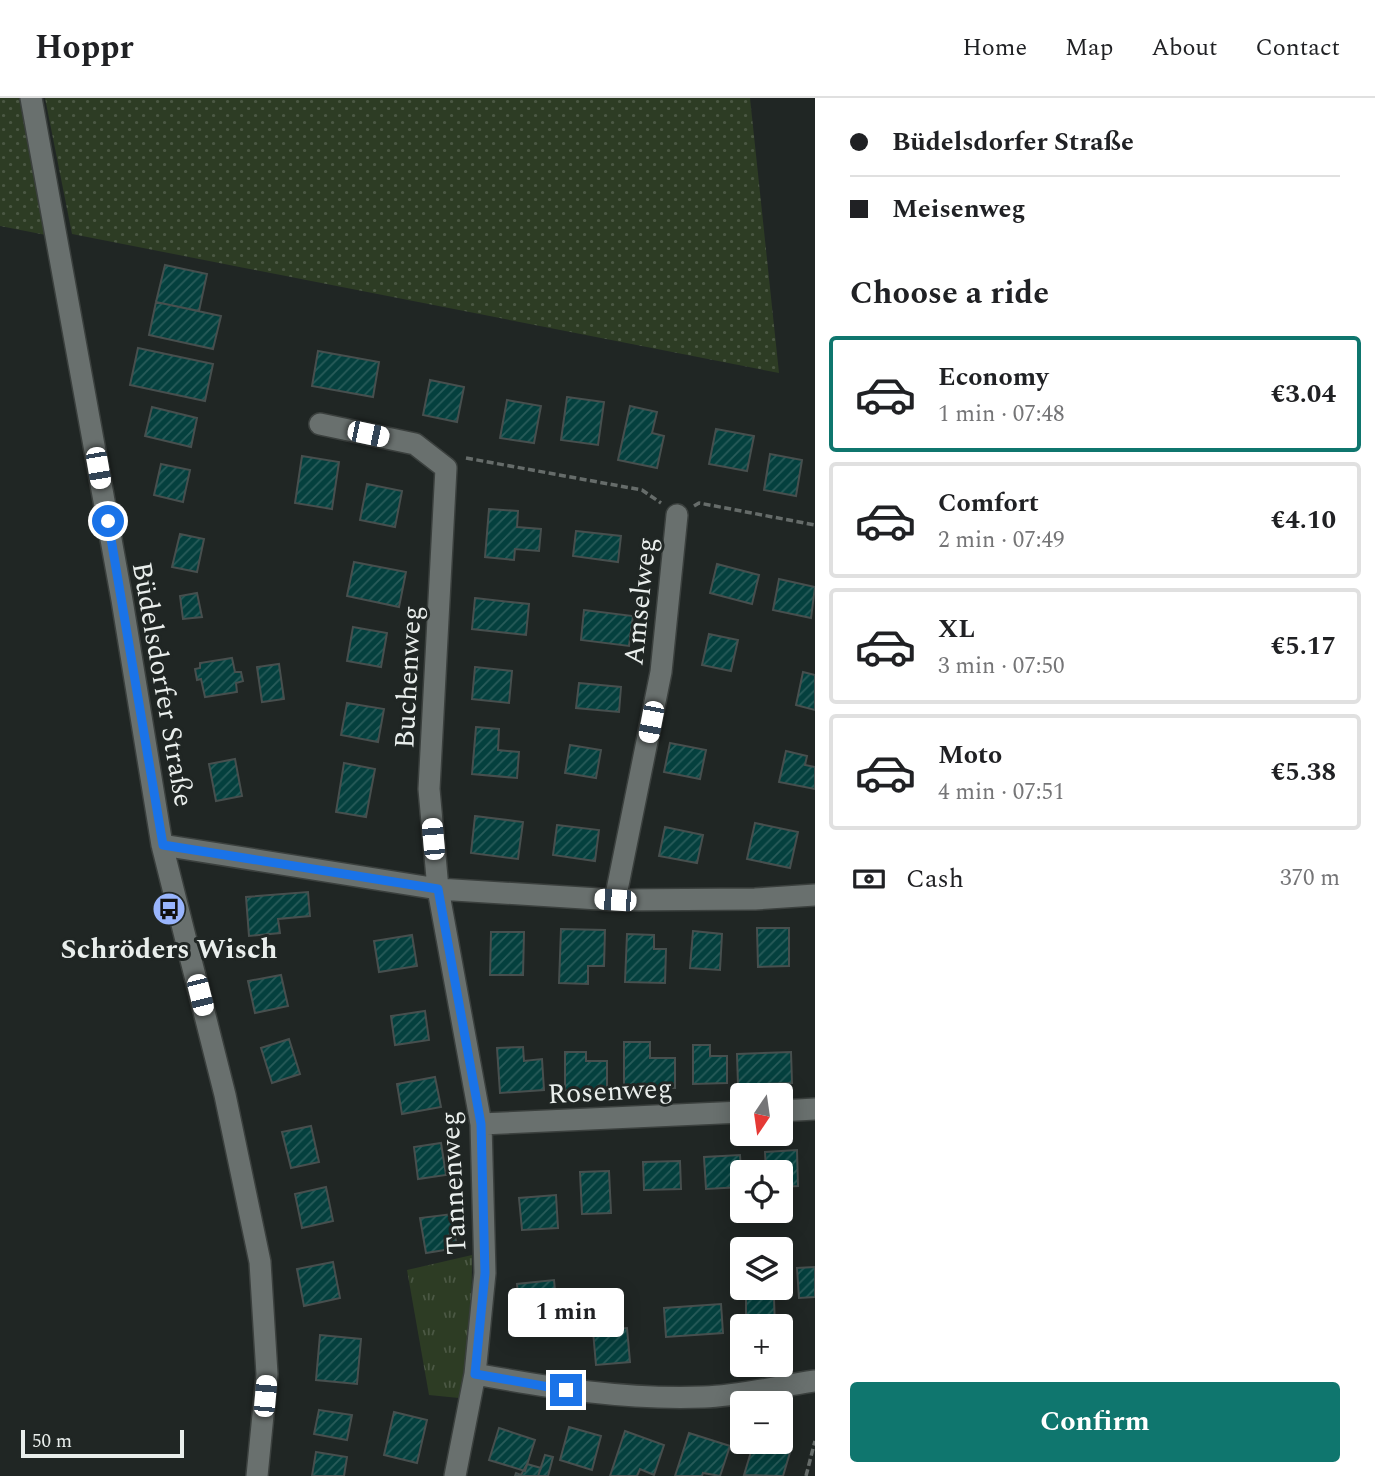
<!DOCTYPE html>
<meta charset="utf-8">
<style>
body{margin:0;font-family:Spectral,serif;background:#f6f6f6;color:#202124;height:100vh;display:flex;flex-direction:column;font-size:26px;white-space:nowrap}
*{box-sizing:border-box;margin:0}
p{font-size:23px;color:#757577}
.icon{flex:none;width:38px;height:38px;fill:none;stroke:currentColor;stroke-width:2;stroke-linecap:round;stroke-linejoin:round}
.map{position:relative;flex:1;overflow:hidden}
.details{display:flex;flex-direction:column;background:#fff;width:560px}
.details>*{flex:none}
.top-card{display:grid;align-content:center;height:154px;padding:0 35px;background:#fff}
.needle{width:46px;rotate:193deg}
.tools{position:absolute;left:730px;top:985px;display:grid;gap:14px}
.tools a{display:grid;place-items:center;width:63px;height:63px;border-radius:7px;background:#fff;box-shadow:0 4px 18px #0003;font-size:35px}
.scale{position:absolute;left:21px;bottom:18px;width:163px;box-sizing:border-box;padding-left:7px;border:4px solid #e9eeec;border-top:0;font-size:19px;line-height:24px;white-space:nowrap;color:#e9eeec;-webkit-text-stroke:5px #202624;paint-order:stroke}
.end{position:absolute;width:32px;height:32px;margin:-16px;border:9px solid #1a73e8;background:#fff;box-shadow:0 0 0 4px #fff}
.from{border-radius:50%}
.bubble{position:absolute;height:49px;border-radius:7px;background:#fff;box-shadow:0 4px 18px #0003;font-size:23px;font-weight:700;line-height:49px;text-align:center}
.car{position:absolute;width:21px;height:42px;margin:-21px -10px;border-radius:9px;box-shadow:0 0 5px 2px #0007;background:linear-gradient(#fff 24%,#345 0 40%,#fff 0 76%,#345 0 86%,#fff 0)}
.top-card b{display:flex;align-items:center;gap:24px;height:66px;font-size:26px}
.top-card b+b{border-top:2px solid #e0e0e0}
.top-card i{width:18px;height:18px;background:#202124}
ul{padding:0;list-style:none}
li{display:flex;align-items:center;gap:21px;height:116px;margin:0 14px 10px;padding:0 21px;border:4px solid #e0e0e0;border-radius:7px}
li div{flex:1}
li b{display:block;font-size:26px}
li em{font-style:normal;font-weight:700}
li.current{border-color:#0f766e}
li>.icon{width:63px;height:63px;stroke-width:1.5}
h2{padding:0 35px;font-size:32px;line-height:84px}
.pay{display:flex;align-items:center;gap:18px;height:77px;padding:0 35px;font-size:26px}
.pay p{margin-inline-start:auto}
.action{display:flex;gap:14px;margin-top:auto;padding:14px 35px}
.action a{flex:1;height:80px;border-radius:7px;background:#0f766e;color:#fff;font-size:28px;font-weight:700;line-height:80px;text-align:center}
header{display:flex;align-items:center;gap:42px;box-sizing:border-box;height:98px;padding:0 35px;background:#fff;border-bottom:2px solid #e0e0e0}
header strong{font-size:33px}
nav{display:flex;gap:38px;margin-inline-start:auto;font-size:24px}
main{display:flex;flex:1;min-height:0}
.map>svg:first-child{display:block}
</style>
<header>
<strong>Hoppr</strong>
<nav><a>Home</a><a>Map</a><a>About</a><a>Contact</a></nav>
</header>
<main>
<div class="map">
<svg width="815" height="1378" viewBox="0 0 815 1378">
<defs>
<pattern id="grass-dots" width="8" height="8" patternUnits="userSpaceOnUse" patternTransform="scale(1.75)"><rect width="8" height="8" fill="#2d3c24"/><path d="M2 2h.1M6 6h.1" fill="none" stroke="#4b5844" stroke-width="1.8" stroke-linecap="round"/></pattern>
<pattern id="park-tufts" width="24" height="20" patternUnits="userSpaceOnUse" patternTransform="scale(1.75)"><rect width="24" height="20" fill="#2d3c24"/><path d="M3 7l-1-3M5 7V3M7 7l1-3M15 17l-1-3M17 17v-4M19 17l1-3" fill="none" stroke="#4b5844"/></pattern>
<pattern id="building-hatch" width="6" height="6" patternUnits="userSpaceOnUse" patternTransform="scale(1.75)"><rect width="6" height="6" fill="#04403e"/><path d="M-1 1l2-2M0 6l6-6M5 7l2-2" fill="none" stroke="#295c5a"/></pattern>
</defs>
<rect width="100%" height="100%" fill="#202624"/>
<path fill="url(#grass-dots)" d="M 0,0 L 21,0 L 46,137 L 0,128 Z
M 45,0 L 750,0 L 779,275 L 72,136 Z"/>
<path fill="url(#park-tufts)" d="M 472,1157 C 472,1206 470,1253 459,1300 L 429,1297 L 407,1172 Z"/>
<path fill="url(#building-hatch)" stroke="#474f4e" stroke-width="2" d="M 165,167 L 207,176 L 199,213 L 156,204 Z
M 156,204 L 221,218 L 213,251 L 149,237 Z
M 138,250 L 213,266 L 205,303 L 130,287 Z
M 318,253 L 379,264 L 373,299 L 312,288 Z
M 430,282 L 464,289 L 457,324 L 423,317 Z
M 567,299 L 604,304 L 598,347 L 561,342 Z
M 507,302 L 541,308 L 534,345 L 500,340 Z
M 630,308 L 657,314 L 652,335 L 664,338 L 657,370 L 618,362 Z
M 152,309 L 197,320 L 191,349 L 145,338 Z
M 716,331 L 754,338 L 747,373 L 709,366 Z
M 770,356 L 802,362 L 796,398 L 764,392 Z
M 302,358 L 339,364 L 332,411 L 295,405 Z
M 161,366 L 190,372 L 183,404 L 154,397 Z
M 367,386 L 402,393 L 395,429 L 360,422 Z
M 489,411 L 518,413 L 517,429 L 541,431 L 539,453 L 515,451 L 514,462 L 485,459 Z
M 576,433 L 621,438 L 618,464 L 573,458 Z
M 180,436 L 204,441 L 197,474 L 172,469 Z
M 354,464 L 406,474 L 399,509 L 347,498 Z
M 717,466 L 759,477 L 752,506 L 710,495 Z
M 779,481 L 815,489 L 811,520 L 773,512 Z
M 197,495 L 202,519 L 183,521 L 180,498 Z
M 475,500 L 529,506 L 526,537 L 472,531 Z
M 584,512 L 633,518 L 629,548 L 581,542 Z
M 353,529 L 387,535 L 381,569 L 347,563 Z
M 709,536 L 738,542 L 731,573 L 702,567 Z
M 232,560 L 235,574 L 241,574 L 243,583 L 236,585 L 237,594 L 205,599 L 201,581 L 197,582 L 195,571 L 200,570 L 200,565 Z
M 279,566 L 284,601 L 262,604 L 257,569 Z
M 475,569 L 512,573 L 509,605 L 472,601 Z
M 803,574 L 815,577 L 815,612 L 796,607 Z
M 579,585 L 621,589 L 619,614 L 576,610 Z
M 347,605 L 384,611 L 378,644 L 341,637 Z
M 476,629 L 499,631 L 498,652 L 519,654 L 517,680 L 472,676 Z
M 670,645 L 706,652 L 700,681 L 664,674 Z
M 570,647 L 601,652 L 596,680 L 565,675 Z
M 786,653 L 807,658 L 805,667 L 815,669 L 815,691 L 779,684 Z
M 235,661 L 242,698 L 216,703 L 209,666 Z
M 344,665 L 375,671 L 366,719 L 336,714 Z
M 475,718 L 523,724 L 518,761 L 471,755 Z
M 755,725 L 798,734 L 790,770 L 747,761 Z
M 557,727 L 599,732 L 595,763 L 553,757 Z
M 665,729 L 703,737 L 697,765 L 659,758 Z
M 308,794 L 310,818 L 278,821 L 280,835 L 249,838 L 246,799 Z
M 757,830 L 789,830 L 789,868 L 758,869 Z
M 561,831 L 605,832 L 604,868 L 588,868 L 588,886 L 559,885 Z
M 693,833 L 722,836 L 720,872 L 690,870 Z
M 491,834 L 524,834 L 523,877 L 490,877 Z
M 627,836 L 654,837 L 654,851 L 666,851 L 665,885 L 625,884 Z
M 412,837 L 417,868 L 379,874 L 374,843 Z
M 281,877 L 288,908 L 255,915 L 248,883 Z
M 425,913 L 429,942 L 395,947 L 391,918 Z
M 289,941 L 300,976 L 272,985 L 261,950 Z
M 624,944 L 650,944 L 650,960 L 675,960 L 675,990 L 624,989 Z
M 693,947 L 710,947 L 710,958 L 727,958 L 727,985 L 693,986 Z
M 523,949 L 524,963 L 542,961 L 544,992 L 500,995 L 497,950 Z
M 565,954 L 586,954 L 586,963 L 607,963 L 607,993 L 565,992 Z
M 791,954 L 792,985 L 738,987 L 737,956 Z
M 435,979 L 441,1009 L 402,1016 L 397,986 Z
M 311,1028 L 319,1064 L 291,1070 L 282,1034 Z
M 441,1045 L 446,1077 L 418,1081 L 414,1049 Z
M 797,1052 L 798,1088 L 780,1089 L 780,1074 L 766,1074 L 765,1054 Z
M 740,1057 L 742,1089 L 706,1091 L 704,1059 Z
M 680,1063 L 681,1091 L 644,1092 L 643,1064 Z
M 609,1073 L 611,1115 L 582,1116 L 580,1074 Z
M 326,1089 L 333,1123 L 302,1130 L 295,1096 Z
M 556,1097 L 558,1130 L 522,1132 L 519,1100 Z
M 452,1116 L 457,1150 L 426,1155 L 420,1120 Z
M 333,1164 L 340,1200 L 304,1208 L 297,1171 Z
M 815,1169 L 815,1199 L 799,1200 L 797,1170 Z
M 554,1182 L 558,1222 L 521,1226 L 517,1186 Z
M 746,1201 L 774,1201 L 775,1228 L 746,1228 Z
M 721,1206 L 723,1235 L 666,1239 L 664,1210 Z
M 627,1230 L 630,1264 L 596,1267 L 593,1233 Z
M 320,1237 L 361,1241 L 357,1286 L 316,1282 Z
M 319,1312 L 352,1317 L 347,1342 L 314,1336 Z
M 394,1314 L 427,1322 L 417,1365 L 384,1357 Z
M 569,1329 L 601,1338 L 592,1372 L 560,1362 Z
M 499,1330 L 535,1342 L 525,1373 L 489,1362 Z
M 625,1333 L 664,1347 L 654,1377 L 640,1371 L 637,1378 L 610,1378 Z
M 689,1335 L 730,1348 L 720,1378 L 703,1375 L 702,1378 L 675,1378 Z
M 754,1344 L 767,1344 L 791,1351 L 783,1378 L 744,1377 Z
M 316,1354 L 347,1359 L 344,1378 L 312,1378 Z
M 545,1357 L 553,1359 L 548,1378 L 538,1378 Z
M 527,1366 L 541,1370 L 538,1378 L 515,1378 L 516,1375 L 521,1377 Z"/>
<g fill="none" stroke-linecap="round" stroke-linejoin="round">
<defs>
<path id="minor" d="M 31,0 L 122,502 L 162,747 L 225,997 L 260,1164 L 267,1276 L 257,1378
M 320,326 L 415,346 L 446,370 L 429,691 L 438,791 L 481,1026 L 485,1175 L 475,1276 L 455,1378
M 162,747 L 438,791 L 615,802 L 755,801 L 815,797
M 615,802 L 661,574 L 677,417
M 780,1013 L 815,1011
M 481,1026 L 742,1014
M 475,1276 C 552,1290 626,1302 704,1299 C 741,1298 779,1288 815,1283"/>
</defs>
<use href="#minor" stroke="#3b403e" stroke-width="24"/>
<path stroke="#666c6a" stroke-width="3.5" stroke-dasharray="7 3.5" stroke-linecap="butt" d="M 466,360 L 642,392 L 661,405
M 694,408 L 699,405 L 815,427
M 806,1378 L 815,1343"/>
<use href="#minor" stroke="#69706e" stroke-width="21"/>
</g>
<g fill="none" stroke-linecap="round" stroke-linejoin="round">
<path stroke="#1a73e8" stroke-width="9" d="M 108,423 L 163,747 L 438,791 L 481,1026 L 485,1175 L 475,1276 L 566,1292"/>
</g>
<defs>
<symbol id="bus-disc" viewBox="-11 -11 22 22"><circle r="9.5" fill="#99b5fd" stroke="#202624"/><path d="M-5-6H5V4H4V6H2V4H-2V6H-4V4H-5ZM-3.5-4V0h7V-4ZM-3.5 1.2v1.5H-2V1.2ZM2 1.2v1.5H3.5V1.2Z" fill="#111"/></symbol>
</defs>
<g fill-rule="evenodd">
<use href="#bus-disc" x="150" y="792" width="38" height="38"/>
</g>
<g text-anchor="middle" stroke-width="6" stroke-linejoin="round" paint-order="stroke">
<g font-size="28" fill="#e9eeec" stroke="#202624">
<text transform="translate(639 503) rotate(-84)" y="10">Amselweg</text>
<text transform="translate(407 579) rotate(-87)" y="10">Buchenweg</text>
<text transform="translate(164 586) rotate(80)" y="10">Büdelsdorfer Straße</text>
<text transform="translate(610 992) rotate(-3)" y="10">Rosenweg</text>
<text transform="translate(452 1085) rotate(-93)" y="10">Tannenweg</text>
</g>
<g font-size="28" font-weight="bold" fill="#e9eeec" stroke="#202624">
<text x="169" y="860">Schröders Wisch</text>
</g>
</g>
</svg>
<div class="tools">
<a><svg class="needle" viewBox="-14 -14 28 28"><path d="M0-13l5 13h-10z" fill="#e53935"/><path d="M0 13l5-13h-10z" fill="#757577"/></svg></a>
<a><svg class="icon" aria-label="locate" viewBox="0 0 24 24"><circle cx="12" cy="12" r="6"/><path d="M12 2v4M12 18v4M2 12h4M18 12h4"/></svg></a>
<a><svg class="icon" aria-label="layers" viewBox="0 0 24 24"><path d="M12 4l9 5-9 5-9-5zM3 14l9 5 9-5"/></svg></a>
<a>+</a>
<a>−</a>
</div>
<div class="scale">50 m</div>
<i class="end from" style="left:108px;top:423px"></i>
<i class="end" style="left:566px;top:1292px"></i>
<div class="bubble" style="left:508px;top:1190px;width:116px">1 min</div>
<i class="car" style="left:368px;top:336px;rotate:102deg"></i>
<i class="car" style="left:98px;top:370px;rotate:170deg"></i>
<i class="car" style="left:651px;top:624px;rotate:191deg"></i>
<i class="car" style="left:433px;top:741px;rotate:355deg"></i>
<i class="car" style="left:615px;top:802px;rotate:274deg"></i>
<i class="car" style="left:200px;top:897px;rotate:166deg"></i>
<i class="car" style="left:265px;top:1298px;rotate:5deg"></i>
</div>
<section class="details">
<div class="top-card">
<b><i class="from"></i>Büdelsdorfer Straße</b>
<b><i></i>Meisenweg</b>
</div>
<h2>Choose a ride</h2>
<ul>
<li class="current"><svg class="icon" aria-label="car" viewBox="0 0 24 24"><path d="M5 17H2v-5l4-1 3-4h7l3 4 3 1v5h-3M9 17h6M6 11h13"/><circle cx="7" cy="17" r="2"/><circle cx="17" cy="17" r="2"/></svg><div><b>Economy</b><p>1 min · 07:48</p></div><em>€3.04</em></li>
<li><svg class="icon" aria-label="car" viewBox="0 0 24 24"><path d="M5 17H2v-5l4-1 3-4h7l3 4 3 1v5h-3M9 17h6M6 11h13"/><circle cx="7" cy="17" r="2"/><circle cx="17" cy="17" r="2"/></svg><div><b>Comfort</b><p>2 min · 07:49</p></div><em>€4.10</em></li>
<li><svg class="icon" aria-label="car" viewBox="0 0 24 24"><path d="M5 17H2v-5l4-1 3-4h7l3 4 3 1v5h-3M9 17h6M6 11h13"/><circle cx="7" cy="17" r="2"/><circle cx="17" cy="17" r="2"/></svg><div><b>XL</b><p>3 min · 07:50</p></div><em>€5.17</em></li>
<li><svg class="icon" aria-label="car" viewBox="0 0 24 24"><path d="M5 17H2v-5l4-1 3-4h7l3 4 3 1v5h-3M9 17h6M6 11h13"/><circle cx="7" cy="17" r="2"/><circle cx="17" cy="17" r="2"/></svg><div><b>Moto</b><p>4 min · 07:51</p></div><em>€5.38</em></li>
</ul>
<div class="pay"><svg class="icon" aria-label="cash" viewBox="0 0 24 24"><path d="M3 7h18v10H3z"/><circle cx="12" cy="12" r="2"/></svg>Cash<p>370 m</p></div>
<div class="action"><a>Confirm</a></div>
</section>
</main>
